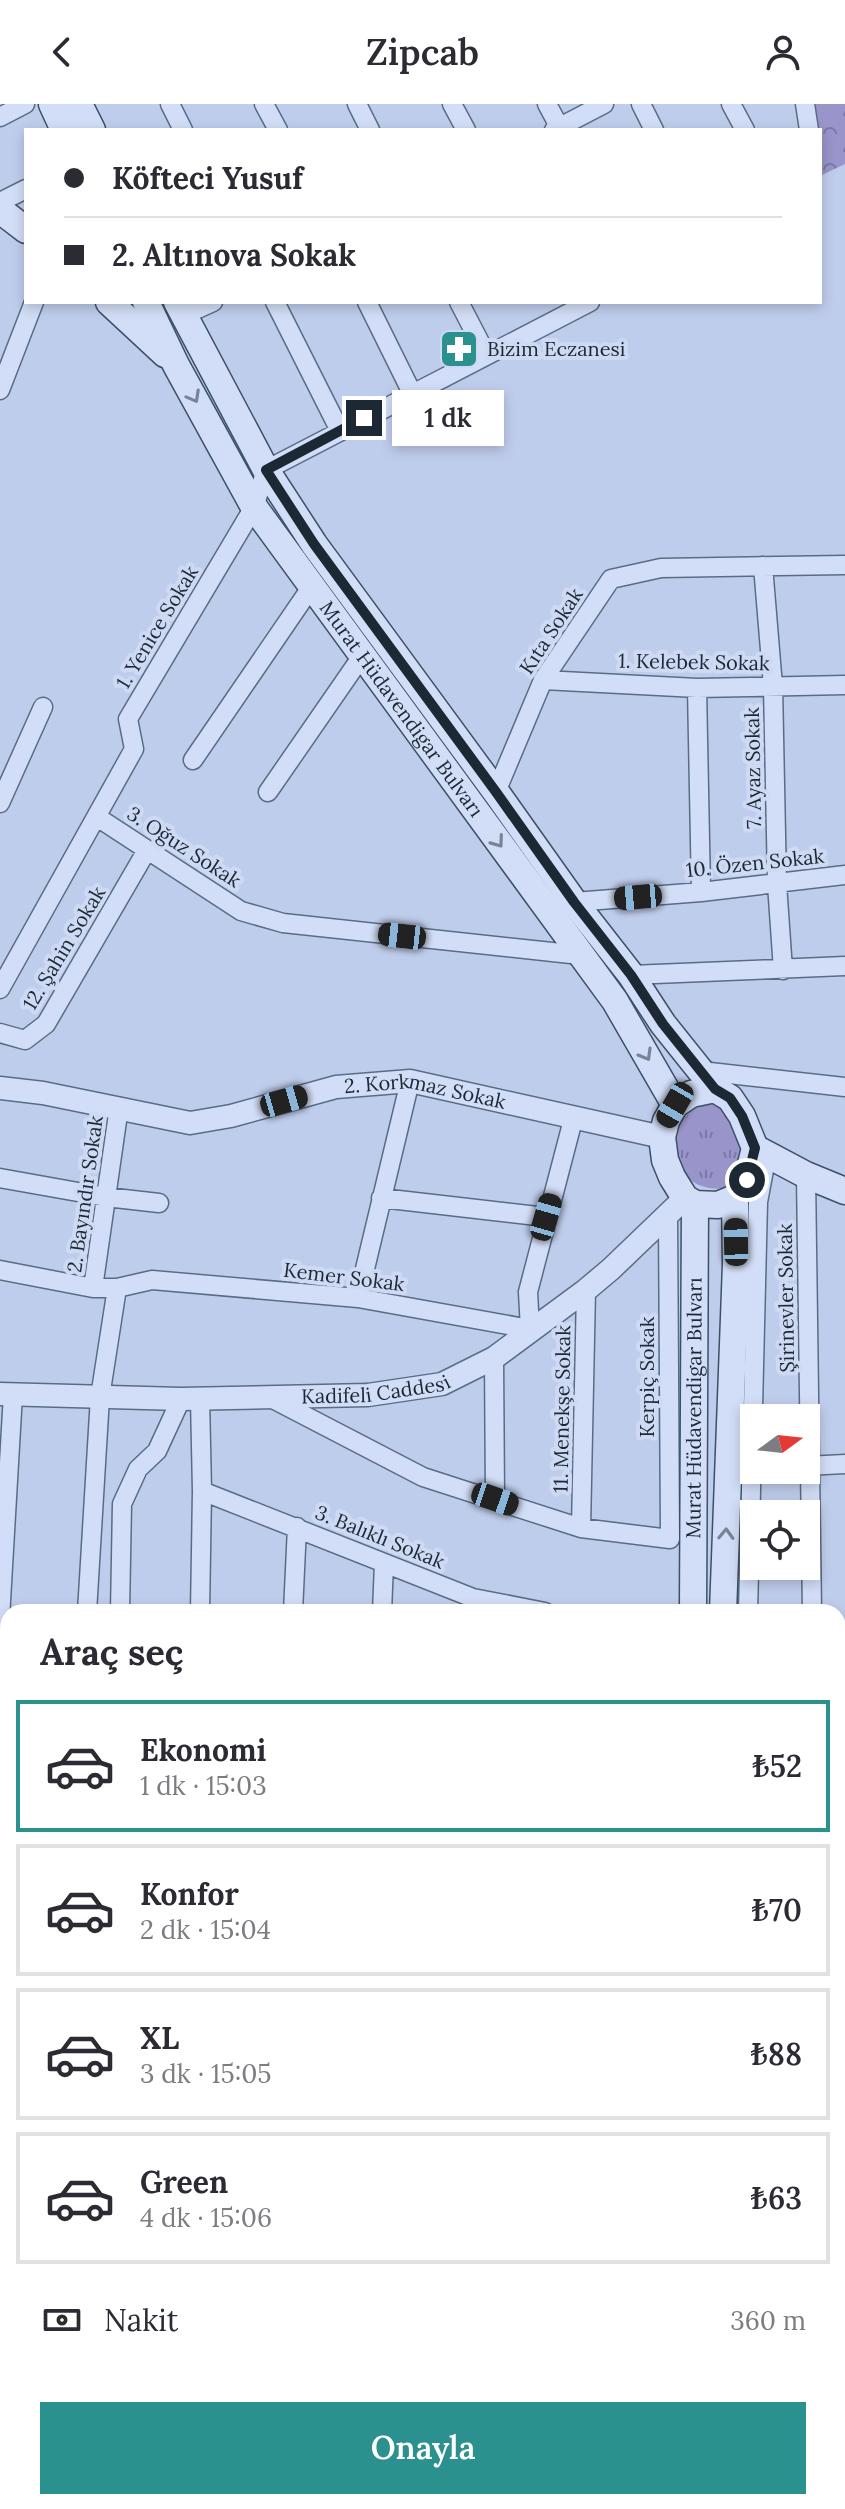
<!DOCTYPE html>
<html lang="tr">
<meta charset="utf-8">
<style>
body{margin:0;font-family:Lora,serif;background:#f7f7f7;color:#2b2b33;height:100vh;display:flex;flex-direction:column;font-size:30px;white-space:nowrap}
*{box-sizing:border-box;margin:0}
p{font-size:26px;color:#7c7c81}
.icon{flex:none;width:44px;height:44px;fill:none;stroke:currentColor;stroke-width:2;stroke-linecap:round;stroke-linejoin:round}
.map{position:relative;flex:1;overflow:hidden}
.sheet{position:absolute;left:0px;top:1500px;width:846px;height:906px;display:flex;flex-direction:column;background:#fff;border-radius:24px 24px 0 0;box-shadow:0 4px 12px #0003}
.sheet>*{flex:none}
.top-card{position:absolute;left:24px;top:24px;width:798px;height:176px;border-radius:0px;box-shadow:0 4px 12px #0003;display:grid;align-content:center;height:176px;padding:0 40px;background:#fff}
.needle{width:52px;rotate:75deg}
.controls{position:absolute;left:740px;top:1300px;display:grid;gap:16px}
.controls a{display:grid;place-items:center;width:80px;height:80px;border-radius:0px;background:#fff;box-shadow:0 4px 12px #0003;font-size:40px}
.end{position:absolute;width:36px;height:36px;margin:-18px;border:10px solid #1c2934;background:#fff;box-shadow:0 0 0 4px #fff}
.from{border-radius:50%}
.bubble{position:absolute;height:56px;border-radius:0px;background:#fff;box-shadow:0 4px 12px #0003;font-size:26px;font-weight:600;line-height:56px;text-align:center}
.car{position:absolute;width:24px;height:48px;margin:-24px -12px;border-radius:10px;box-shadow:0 0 6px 2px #0007;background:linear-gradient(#222 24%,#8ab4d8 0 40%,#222 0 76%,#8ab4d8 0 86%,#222 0)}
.top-card b{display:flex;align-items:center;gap:28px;height:76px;font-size:30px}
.top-card b+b{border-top:2px solid #e1e1e2}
.top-card i{width:20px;height:20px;background:#2b2b33}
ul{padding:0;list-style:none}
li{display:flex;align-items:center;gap:24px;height:132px;margin:0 16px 12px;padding:0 24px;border:4px solid #e1e1e2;border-radius:0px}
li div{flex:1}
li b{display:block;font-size:30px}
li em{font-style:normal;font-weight:600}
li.on{border-color:#2a918f}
li>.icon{width:72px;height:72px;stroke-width:1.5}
h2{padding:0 40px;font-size:36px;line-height:96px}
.pay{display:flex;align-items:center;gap:20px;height:88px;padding:0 40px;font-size:30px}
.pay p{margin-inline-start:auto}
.button{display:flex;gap:16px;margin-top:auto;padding:16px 40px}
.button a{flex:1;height:92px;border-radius:0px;background:#2a918f;color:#fff;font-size:32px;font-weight:600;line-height:92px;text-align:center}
header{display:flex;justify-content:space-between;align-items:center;height:104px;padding:0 40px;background:#fff;font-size:36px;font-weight:600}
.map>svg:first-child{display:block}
</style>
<header><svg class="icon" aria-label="back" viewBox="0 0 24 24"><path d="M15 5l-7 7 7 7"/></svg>Zipcab<svg class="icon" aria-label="person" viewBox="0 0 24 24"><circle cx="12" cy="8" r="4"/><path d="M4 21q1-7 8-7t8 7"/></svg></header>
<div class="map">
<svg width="845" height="2405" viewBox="0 0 845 2405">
<defs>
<pattern id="grass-tufts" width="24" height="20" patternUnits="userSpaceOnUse" patternTransform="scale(2)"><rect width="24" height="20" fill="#9994c9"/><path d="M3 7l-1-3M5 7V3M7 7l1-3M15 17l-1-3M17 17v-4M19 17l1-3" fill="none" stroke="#7c79a4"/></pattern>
<pattern id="park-crowns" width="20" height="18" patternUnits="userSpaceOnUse" patternTransform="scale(2)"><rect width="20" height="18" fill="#9994c9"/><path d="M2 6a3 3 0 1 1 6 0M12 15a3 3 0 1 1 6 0" fill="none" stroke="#7c79a4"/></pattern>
</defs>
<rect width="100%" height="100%" fill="#bfcdec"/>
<path fill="url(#grass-tufts)" d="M 708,998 L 720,1002 L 730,1014 L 741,1047 L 740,1063 L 727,1084 C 668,1093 654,1017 708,998 Z
M 0,1926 L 8,1927 L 8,2398 L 282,2399 L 245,2405 L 0,2405 Z"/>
<path fill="url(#park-crowns)" d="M 808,0 L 845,0 L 845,60 L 820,72 L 820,26 L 810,26 Z"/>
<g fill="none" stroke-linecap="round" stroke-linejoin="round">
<defs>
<path id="minor" d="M 170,0 L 183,26
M 264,0 L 278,26
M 357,0 L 370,26
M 452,0 L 466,26
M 547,0 L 561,26
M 641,0 L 654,26
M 731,0 L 745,26
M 805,0 L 809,26
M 0,13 L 25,0
M 554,26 L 604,0
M 0,98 L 26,85
M 275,198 L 340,327
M 367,198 L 412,289
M 459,198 L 486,250
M 184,211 L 213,198
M 0,286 L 34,198
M 763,462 L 773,582 L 777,780 L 783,866
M 543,576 L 697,584 L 845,581
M 697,584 L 701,788
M 193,656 L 312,482
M 268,688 L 362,552
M 496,688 L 543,576 L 611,475 L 661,464 L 845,461
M 0,699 L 43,603
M 97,713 L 241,807 L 283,819 L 580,851
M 574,798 L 701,788 L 845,771
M 631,871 L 845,862
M 0,885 L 134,645 L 128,615 L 254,403 L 266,366 L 590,198
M 0,929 L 25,936 L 46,920 L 147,746
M 701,967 L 845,983
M 806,1071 L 812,1508
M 0,1074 L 106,1093 L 159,1099
M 381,1094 L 546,1113
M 0,1166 L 93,1184 L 119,1003
M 93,1184 L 117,1184 L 152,1176 L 358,1194 L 530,1225 L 528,1188 L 574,1012
M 358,1194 L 410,977
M 494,1254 L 495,1395
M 269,1293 L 423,1373 L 581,1424 L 670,1435 L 668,1111
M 200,1295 L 202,1387 L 200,1508
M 806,1362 L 845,1360
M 202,1387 L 473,1494 L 545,1508
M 581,1424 L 586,1186
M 87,1508 L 100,1293 L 117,1184
M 120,1508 L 122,1400 L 138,1365 L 157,1347 L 181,1295
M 293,1508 L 297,1423
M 382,1508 L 384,1459
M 748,1508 L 758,1098 L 767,1050
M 0,1514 L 13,1290
M 838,1537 L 845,1538
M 0,1639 L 8,1639
M 838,1676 L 845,1676
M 838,1783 L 845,1783
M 838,2049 L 845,2048
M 838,2128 L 845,2126
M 431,2398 L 431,2405
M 572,2405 L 572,2398"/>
<g id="tertiary">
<path id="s1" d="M 0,984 L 43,989 L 190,1019 L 231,1012 L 336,983 L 410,977 L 662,1033"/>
<path id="s2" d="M 0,1290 L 181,1295 L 368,1291 L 442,1280 L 494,1254 L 586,1186 L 611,1165 L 685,1094"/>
</g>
<g id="secondary">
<path d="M 52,0 L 64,26"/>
<path d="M 79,0 L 92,26"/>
<path d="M 0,106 L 26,126"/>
<path d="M 109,198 L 165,250"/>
<path id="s3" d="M 146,198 L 176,261 L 254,403 L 615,897 L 675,1001"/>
<path d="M 177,198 L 266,366 L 314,440 L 496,688 L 574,798 L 631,871 L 663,920 L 715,985"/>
<path d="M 715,985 L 730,994 L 742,1012 L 755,1044 L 747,1076 L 735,1094 L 718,1101 L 695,1100 L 685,1094 L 672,1073 L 665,1056 L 662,1033 L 666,1017 L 675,1001 L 691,990 Z"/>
<path d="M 755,1044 L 806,1071 L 845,1087"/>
<path id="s4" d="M 693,1508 L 695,1100"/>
<path d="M 723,1508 L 736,1160 L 735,1094"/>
<path d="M 760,2398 L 766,2405"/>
<path d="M 665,2405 L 670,2398"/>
</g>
</defs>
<use href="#minor" stroke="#586d84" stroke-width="21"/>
<use href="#tertiary" stroke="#586d84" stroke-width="25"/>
<use href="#secondary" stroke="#3c5166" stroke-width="29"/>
<use href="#minor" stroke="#d2def7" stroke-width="18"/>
<use href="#tertiary" stroke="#d2def7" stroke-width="22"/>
<use href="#secondary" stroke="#d2def7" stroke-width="26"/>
</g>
<defs><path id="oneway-chevron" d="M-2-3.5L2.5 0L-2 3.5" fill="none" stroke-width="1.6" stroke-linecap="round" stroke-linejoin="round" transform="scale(2)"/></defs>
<g stroke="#778496">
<use href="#oneway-chevron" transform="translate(194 293) rotate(61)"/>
<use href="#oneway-chevron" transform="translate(498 738) rotate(54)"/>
<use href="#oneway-chevron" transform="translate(646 951) rotate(60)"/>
<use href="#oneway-chevron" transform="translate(726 1430) rotate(-88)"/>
</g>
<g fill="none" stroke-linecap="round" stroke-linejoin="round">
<path stroke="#1c2934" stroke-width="10" d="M 364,314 L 266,366 L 314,440 L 496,688 L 574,798 L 631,871 L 663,920 L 715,985 L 730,994 L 742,1012 L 755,1044 L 747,1076"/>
</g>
<defs>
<symbol id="pharmacy-square" viewBox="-11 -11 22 22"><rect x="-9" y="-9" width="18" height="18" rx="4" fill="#2a918f" stroke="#cedaf4"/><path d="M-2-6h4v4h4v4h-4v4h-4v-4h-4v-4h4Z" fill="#fff"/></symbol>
</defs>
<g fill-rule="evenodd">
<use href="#pharmacy-square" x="437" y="223" width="44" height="44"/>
</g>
<g text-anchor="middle" stroke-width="8" stroke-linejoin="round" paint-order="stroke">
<g font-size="20" fill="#1c2934" stroke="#cedaf4" text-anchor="start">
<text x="487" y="252">Bizim Eczanesi</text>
</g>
<g font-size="20" fill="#1c2934" stroke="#cedaf4">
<text transform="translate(157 523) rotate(-59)" y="7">1. Yenice Sokak</text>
<text transform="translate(551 527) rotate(-57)" y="7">Kıta Sokak</text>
<text transform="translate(694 558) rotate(1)" y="7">1. Kelebek Sokak</text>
<text dy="7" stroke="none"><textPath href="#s3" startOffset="482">Murat Hüdavendigar Bulvarı</textPath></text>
<text transform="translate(753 664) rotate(-91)" y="7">7. Ayaz Sokak</text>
<text transform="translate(184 743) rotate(33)" y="7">3. Oğuz Sokak</text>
<text transform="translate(755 759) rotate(-6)" y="7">10. Özen Sokak</text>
<text transform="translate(64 844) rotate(-59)" y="7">12. Şahin Sokak</text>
<text dy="7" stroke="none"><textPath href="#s1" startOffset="434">2. Korkmaz Sokak</textPath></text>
<text transform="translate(85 1090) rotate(-82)" y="7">2. Bayındır Sokak</text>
<text transform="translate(344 1173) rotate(7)" y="7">Kemer Sokak</text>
<text transform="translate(786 1194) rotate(-91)" y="7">Şirinevler Sokak</text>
<text transform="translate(647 1273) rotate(-90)" y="7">Kerpiç Sokak</text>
<text dy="7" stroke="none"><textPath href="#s2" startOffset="376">Kadifeli Caddesi</textPath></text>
<text dy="7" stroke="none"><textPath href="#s4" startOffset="204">Murat Hüdavendigar Bulvarı</textPath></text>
<text transform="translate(562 1305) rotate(-89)" y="7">11. Menekşe Sokak</text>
<text transform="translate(380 1433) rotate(22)" y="7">3. Balıklı Sokak</text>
</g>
</g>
</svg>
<div class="controls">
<a><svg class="needle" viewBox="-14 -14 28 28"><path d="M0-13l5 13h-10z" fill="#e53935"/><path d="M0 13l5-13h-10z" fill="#7c7c81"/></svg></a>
<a><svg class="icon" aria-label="locate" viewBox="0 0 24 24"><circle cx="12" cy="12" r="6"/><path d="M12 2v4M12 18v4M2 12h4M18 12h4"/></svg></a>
</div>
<i class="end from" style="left:747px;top:1076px"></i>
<i class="end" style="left:364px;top:314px"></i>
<div class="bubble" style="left:392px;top:286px;width:112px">1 dk</div>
<i class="car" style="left:638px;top:793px;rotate:265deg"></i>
<i class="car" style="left:402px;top:832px;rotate:276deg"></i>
<i class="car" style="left:284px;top:997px;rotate:74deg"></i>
<i class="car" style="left:675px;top:1001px;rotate:210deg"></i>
<i class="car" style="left:546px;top:1113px;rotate:16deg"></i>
<i class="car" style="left:736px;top:1138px;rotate:359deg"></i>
<i class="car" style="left:495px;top:1395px;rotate:109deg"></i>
<div class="top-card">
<b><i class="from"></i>Köfteci Yusuf</b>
<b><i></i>2. Altınova Sokak</b>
</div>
<section class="sheet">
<h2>Araç seç</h2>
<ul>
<li class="on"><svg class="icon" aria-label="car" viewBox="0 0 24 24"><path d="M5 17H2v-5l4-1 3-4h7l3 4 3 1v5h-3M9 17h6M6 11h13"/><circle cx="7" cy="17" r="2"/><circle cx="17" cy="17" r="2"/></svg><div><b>Ekonomi</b><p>1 dk · 15:03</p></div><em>₺52</em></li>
<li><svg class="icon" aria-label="car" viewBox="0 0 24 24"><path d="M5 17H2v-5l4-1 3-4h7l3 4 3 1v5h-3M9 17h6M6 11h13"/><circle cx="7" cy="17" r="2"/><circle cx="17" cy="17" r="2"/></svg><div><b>Konfor</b><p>2 dk · 15:04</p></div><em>₺70</em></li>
<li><svg class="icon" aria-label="car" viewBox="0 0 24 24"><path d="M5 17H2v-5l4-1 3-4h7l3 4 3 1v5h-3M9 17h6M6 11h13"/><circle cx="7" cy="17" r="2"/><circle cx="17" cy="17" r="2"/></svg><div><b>XL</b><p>3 dk · 15:05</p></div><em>₺88</em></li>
<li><svg class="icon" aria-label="car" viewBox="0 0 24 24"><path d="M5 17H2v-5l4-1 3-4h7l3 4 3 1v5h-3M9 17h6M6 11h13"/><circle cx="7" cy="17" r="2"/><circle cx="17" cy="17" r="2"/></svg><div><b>Green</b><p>4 dk · 15:06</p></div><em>₺63</em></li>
</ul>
<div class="pay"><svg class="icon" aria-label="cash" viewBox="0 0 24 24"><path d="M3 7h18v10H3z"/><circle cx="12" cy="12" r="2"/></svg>Nakit<p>360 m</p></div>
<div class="button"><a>Onayla</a></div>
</section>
</div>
